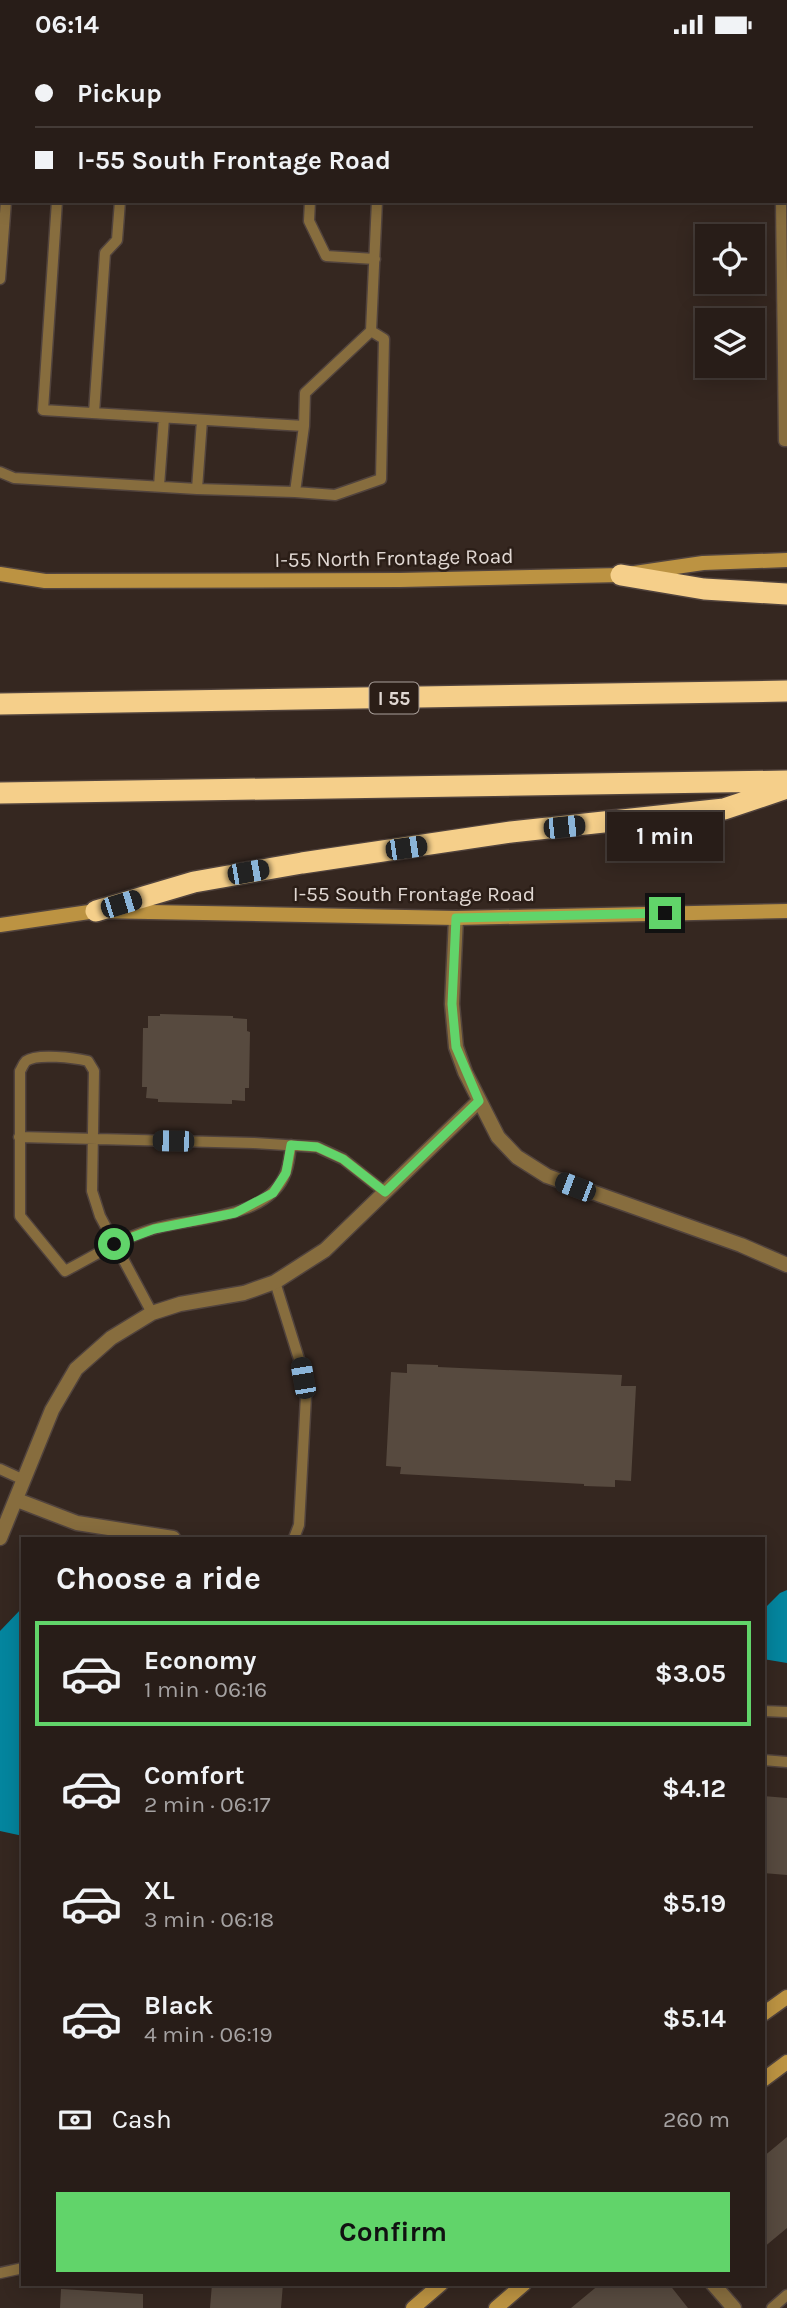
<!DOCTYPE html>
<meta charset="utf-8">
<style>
body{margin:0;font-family:Karla,sans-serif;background:#342a25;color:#f1f3f6;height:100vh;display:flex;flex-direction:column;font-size:26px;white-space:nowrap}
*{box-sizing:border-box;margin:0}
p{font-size:23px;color:#a5a2a2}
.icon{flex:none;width:38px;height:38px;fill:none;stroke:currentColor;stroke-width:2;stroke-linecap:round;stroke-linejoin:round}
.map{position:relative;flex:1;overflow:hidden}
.side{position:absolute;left:21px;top:1488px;width:744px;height:749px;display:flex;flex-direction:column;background:#281d18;border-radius:0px;box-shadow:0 4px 18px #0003,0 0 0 2px #443b37}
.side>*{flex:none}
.banner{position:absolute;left:0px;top:0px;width:788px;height:154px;box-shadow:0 4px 18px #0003,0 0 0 2px #443b37;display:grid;align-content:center;height:154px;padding:0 35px;background:#281d18}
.buttons{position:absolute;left:695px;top:175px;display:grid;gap:14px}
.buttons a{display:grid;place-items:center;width:70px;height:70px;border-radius:0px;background:#281d18;box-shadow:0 4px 18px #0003,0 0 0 2px #443b37;font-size:35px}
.end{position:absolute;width:32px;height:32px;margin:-16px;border:9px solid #61d46a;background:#111;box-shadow:0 0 0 4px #111}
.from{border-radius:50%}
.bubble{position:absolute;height:49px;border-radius:0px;background:#281d18;box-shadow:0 4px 18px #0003,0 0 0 2px #443b37;font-size:23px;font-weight:700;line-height:49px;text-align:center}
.car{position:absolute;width:21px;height:42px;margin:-21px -10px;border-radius:9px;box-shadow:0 0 5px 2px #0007;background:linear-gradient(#222 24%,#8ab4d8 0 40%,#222 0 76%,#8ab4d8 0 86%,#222 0)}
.banner b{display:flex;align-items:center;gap:24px;height:66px;font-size:26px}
.banner b+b{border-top:2px solid #443b37}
.banner i{width:18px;height:18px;background:#f1f3f6}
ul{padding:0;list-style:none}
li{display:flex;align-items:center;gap:21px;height:105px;margin:0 14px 10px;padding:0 21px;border:4px solid transparent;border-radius:0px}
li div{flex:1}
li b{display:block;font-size:26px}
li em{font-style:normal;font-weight:700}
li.selected{border-color:#61d46a}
li>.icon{width:63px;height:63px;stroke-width:1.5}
h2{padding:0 35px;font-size:32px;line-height:84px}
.pay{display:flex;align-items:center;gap:18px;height:77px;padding:0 35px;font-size:26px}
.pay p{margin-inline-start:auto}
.cta{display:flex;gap:14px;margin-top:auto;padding:14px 35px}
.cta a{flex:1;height:80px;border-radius:0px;background:#61d46a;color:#111;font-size:28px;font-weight:700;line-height:80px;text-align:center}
.status{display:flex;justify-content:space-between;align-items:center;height:49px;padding:0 35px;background:#281d18;direction:ltr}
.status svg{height:19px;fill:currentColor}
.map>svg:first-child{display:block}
</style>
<div class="status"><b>06:14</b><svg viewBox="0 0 49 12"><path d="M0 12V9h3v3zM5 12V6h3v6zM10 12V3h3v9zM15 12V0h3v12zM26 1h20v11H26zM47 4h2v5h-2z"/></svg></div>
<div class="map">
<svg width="787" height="2259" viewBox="0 0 787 2259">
<rect width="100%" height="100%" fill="#352720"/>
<path fill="#04859e" d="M 787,1541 L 787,1614 L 763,1610 L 763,1561 L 780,1544 Z
M 23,1558 L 23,1787 L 0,1782 L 0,1582 Z"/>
<path fill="#574a3f" d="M 160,965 L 233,967 L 233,969 L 247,970 L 247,982 L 250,983 L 249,1039 L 245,1039 L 245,1052 L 232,1051 L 232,1055 L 158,1053 L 158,1050 L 146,1049 L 147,1038 L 142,1038 L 143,979 L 148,979 L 148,967 L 160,967 Z
M 407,1315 L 438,1316 L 438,1318 L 622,1326 L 621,1337 L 636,1337 L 631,1432 L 615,1431 L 615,1438 L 584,1437 L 584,1435 L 400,1425 L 401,1418 L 386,1417 L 391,1323 L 407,1324 Z
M 763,1747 L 787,1749 L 787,1826 L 763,1824 Z
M 787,2088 L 787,2179 L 763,2199 L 763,2108 Z
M 212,2235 L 283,2235 L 281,2259 L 210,2259 Z
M 600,2235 L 669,2235 L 688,2259 L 571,2259 Z
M 61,2240 L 143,2245 L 143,2259 L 60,2259 Z"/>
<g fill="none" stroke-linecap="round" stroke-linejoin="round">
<defs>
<path id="lane" d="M 16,2 L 16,0
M 66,2 L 67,0
M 271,2 L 271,0
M 786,94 L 787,94
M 57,152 L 43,361 L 304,377
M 310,152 L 309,172 L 326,207 L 375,210
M 781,152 L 784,392 L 787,392
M 0,230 L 6,152
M 94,364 L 105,204 L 117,191 L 120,152
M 0,423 L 14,429 L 197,440 L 295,443 L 304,377 L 305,344 L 371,282 L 377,152
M 159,437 L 164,369
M 197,440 L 202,371
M 295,443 L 335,446 L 381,430 L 384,290 L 371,282
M 19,1088 L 254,1094 L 317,1098 L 343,1110 L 385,1143
M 275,1233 L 299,1310 L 306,1347 L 299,1476 L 294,1489
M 152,1264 L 100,1167 L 92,1142 L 94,1022 L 88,1012 C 75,1009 37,1004 26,1012 C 23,1015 22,1019 20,1022 L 20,1167 L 65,1222 C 94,1207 122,1189 153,1180 C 193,1168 269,1171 286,1123 C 289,1115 290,1105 291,1096
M 0,1420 L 24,1431
M 763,1662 L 787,1663
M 763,1711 L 787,1713
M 0,2224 L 23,2219
M 772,2259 L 787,2246"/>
<path id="street" d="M 456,869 L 452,955 L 456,998 L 465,1023 L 498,1088 L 517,1108 L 547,1127 L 741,1196 L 787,1216
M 17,1451 L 77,1474 L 173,1489
M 0,1489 L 52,1361 L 76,1320 L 111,1289 L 152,1264 L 180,1255 L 244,1244 L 275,1233 L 325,1201 L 479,1052
M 713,2235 L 734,2259"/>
<path id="secondary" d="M 0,525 L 45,532 L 400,531 L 621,526 L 703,514 L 787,511
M 0,876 L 96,862 L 456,869 L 787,862
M 763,1965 L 787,1948
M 763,2031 L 787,2013
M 413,2259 L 441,2235
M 496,2259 L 524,2235"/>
<path id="highway" d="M 621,526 L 704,540 L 787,545
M 0,655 L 787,642
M 0,744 L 787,732
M 96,862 L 194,833 L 302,814 L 511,783 L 724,760 L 787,739"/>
</defs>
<use href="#lane" stroke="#51433d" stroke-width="13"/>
<use href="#street" stroke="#51433d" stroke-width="17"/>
<use href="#secondary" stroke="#51433d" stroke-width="17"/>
<use href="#highway" stroke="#51433d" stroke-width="24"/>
<use href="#lane" stroke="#876d3e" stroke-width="10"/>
<use href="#street" stroke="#876d3e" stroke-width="14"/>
<use href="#secondary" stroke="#bc9342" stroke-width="14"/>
<use href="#highway" stroke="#f5cf8a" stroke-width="21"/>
</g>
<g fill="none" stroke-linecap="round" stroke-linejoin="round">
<path stroke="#61d46a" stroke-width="9" d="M 114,1195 L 154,1180 L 235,1164 L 273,1144 L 286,1124 L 291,1096 L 317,1098 L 343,1110 L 385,1143 L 479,1052 L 456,998 L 452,955 L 456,869 L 665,864"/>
</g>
<g text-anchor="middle" stroke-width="5" stroke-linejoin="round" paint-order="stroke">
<rect fill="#2b1e17" stroke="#aaa09b" stroke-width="2" x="369.5" y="633.5" width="49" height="31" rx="5"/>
<g font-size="19" font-weight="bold" fill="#e1d8d3">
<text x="394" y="656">I 55</text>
</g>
<g font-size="21" fill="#e1d8d3" stroke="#2b1e17">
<text transform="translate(394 509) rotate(-1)" y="7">I-55 North Frontage Road</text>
<text x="414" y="852">I-55 South Frontage Road</text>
</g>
</g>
</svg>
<div class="buttons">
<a><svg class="icon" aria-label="locate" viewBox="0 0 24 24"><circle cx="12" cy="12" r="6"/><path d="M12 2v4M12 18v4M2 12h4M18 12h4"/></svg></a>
<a><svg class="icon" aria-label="layers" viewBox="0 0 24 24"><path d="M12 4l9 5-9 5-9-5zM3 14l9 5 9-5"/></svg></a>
</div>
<i class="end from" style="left:114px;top:1195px"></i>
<i class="end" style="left:665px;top:864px"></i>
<div class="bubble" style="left:607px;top:763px;width:116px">1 min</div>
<i class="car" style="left:564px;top:778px;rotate:84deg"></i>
<i class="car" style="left:406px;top:799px;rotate:82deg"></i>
<i class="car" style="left:248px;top:823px;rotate:80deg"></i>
<i class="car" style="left:121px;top:855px;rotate:73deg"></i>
<i class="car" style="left:173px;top:1092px;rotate:271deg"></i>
<i class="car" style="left:575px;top:1138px;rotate:291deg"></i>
<i class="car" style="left:303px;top:1329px;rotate:350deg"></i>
<div class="banner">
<b><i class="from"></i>Pickup</b>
<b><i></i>I-55 South Frontage Road</b>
</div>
<section class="side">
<h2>Choose a ride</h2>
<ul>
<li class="selected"><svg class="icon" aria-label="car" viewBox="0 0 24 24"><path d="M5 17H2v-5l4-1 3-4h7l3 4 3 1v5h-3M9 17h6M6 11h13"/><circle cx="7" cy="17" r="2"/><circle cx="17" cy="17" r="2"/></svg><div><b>Economy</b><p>1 min · 06:16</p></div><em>$3.05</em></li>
<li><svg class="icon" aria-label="car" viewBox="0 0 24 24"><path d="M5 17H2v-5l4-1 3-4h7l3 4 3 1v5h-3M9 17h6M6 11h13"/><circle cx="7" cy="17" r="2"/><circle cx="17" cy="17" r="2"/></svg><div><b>Comfort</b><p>2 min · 06:17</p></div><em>$4.12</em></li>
<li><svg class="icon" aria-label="car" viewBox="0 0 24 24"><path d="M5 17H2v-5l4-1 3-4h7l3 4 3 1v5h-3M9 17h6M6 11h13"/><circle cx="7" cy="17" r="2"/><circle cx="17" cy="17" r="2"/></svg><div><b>XL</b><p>3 min · 06:18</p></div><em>$5.19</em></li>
<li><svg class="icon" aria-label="car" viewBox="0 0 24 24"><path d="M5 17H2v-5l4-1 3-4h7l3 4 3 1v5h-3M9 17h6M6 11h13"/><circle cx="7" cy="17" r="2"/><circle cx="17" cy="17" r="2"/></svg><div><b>Black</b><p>4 min · 06:19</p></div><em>$5.14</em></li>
</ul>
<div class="pay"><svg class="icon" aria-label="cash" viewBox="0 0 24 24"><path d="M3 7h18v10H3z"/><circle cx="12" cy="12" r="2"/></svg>Cash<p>260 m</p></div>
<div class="cta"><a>Confirm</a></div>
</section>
</div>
